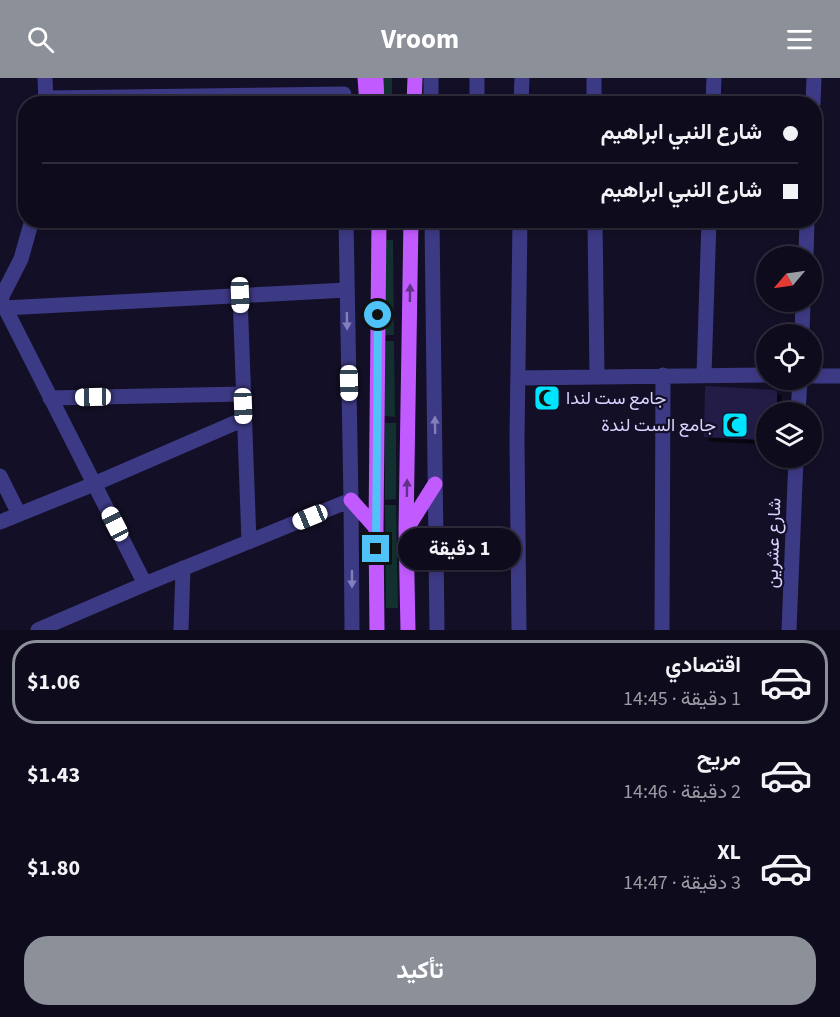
<!DOCTYPE html>
<html lang="ar">
<meta charset="utf-8">
<style>
body{margin:0;font-family:"Source Sans 3",Vazirmatn,sans-serif;background:#171425;color:#f1f3f6;direction:rtl;height:100vh;display:flex;flex-direction:column;font-size:22px;white-space:nowrap}
*{box-sizing:border-box;margin:0}
p{font-size:20px;color:#9b9ba3}
.icon{flex:none;width:33px;height:33px;fill:none;stroke:currentColor;stroke-width:2;stroke-linecap:round;stroke-linejoin:round}
.map{position:relative;height:552px;overflow:hidden;direction:ltr}
.panel{display:flex;flex-direction:column;background:#0e0b1c;flex:1}
.panel>*{flex:none}
.banner{position:absolute;left:18px;top:18px;width:804px;height:132px;border-radius:24px;box-shadow:0 3px 9px #0003,0 0 0 2px #2e2b3b;direction:rtl;display:grid;align-content:center;height:132px;padding:0 24px;background:#0e0b1c}
.needle{width:39px;rotate:241deg}
.tools{position:absolute;left:756px;top:168px;display:grid;gap:12px}
.tools a{display:grid;place-items:center;width:66px;height:66px;border-radius:50%;background:#0e0b1c;box-shadow:0 3px 9px #0003,0 0 0 2px #2e2b3b;font-size:30px}
.end{position:absolute;width:27px;height:27px;margin:-14px;border:8px solid #4fc3f7;background:#111;box-shadow:0 0 0 3px #111}
.from{border-radius:50%}
.bubble{position:absolute;height:42px;border-radius:21px;background:#0e0b1c;box-shadow:0 3px 9px #0003,0 0 0 2px #2e2b3b;font-size:20px;font-weight:700;line-height:42px;text-align:center;direction:rtl}
.car{position:absolute;width:18px;height:36px;margin:-18px -9px;border-radius:8px;box-shadow:0 0 4px 2px #0007;background:linear-gradient(#fff 24%,#345 0 40%,#fff 0 76%,#345 0 86%,#fff 0)}
.banner b{display:flex;align-items:center;gap:21px;height:57px;font-size:22px}
.banner b+b{border-top:2px solid #2e2b3b}
.banner i{width:15px;height:15px;background:#f1f3f6}
ul{padding:10px 0 0;list-style:none}
li{display:flex;align-items:center;gap:18px;height:84px;margin:0 12px 9px;padding:0 12px;border:3px solid transparent;border-radius:24px}
li div{flex:1}
li b{display:block;font-size:22px}
li em{font-style:normal;font-weight:700}
li.current{border-color:#8c9099}
li>.icon{width:54px;height:54px;stroke-width:1.5}
.primary-button{display:flex;gap:12px;margin-top:auto;padding:12px 24px}
.primary-button a{flex:1;height:69px;border-radius:24px;background:#8c9099;color:#fff;font-size:24px;font-weight:700;line-height:69px;text-align:center}
header{display:flex;justify-content:space-between;align-items:center;height:78px;padding:0 24px;background:#8c9099;color:#fff;font-size:27px;font-weight:700}
.map>svg:first-child{display:block}
</style>
<header><svg class="icon" aria-label="menu" viewBox="0 0 24 24"><path d="M4 6h16M4 12h16M4 18h16"/></svg>Vroom<svg class="icon" aria-label="search" viewBox="0 0 24 24"><circle cx="10" cy="10" r="6"/><path d="M15 15l6 6"/></svg></header>
<div class="map">
<svg width="840" height="552" viewBox="0 0 840 552">
<defs>
<filter id="shadow"><feDropShadow dx="4.5" dy="4.5" stdDeviation="0" flood-color="#0009"/></filter>
</defs>
<rect width="100%" height="100%" fill="#130f26"/>
<path fill="#12302f" d="M 384,0 L 392,0 L 392,25 L 384,26 Z
M 383,162 L 393,162 L 394,257 L 383,257 Z
M 384,263 L 394,263 L 395,339 L 384,338 Z
M 385,345 L 396,345 L 396,421 L 385,422 Z
M 385,427 L 396,427 L 398,530 L 386,530 Z"/>
<path fill="#241b47" filter="url(#shadow)" d="M 705,308 L 777,312 L 777,334 L 766,334 L 766,362 L 704,359 Z"/>
<g fill="none" stroke-linecap="round" stroke-linejoin="round">
<path stroke="#3d3a85" stroke-width="15" d="M 45,0 L 46,26
M 431,0 L 431,26
M 594,0 L 594,26
M 46,20 L 344,16
M 477,26 L 477,0
M 521,26 L 522,0
M 713,26 L 714,0
M 813,26 L 814,0
M 346,142 L 351,422 L 352,552
M 432,142 L 437,552
M 595,142 L 597,298
M 806,178 L 807,142
M 240,217 L 249,464
M 0,222 L 21,181 L 32,142
M 1,222 L 145,506
M 4,230 L 347,212
M 802,256 L 803,224
M 704,297 L 709,142
M 812,298 L 840,298
M 518,300 L 766,297
M 50,320 L 243,316
M 798,334 L 800,302
M 0,398 L 19,436
M 0,444 L 94,406 L 244,341
M 38,552 L 145,506 L 351,422
M 181,552 L 183,490
M 519,552 L 517,362 L 520,142
M 662,552 L 663,297
M 789,552 L 796,380"/>
<path stroke="#c25bff" stroke-width="15" d="M 365,0 L 367,26
M 376,0 L 377,26
M 414,26 L 415,0
M 351,422 L 376,450
M 406,452 L 435,406
M 377,552 L 376,450 L 379,142
M 408,552 L 406,452 L 411,142"/>
</g>
<defs><path id="oneway-solid" d="M-6-.8H1V-3.2L6.5 0L1 3.2V.8H-6Z" transform="scale(1.5)"/></defs>
<g fill="#623188">
<use href="#oneway-solid" transform="translate(410 215) rotate(-89)"/>
<use href="#oneway-solid" transform="translate(407 410) rotate(-89)"/>
</g>
<g fill="#837fbc">
<use href="#oneway-solid" transform="translate(347 243) rotate(89)"/>
<use href="#oneway-solid" transform="translate(435 347) rotate(-91)"/>
<use href="#oneway-solid" transform="translate(352 501) rotate(90)"/>
</g>
<g fill="none" stroke-linecap="round" stroke-linejoin="round">
<path stroke="#4fc3f7" stroke-width="8" d="M 376,471 L 378,237"/>
</g>
<defs>
<symbol id="mosque-square" viewBox="-11 -11 22 22"><rect x="-9" y="-9" width="18" height="18" rx="4" fill="#00e5ff" stroke="#130f26"/><path d="M3.5-4.9A6 6 0 1 0 3.5 4.9A5 5 0 1 1 3.5-4.9Z" fill="#111"/></symbol>
</defs>
<g fill-rule="evenodd">
<use href="#mosque-square" x="532" y="305" width="30" height="30"/>
<use href="#mosque-square" x="720" y="332" width="30" height="30"/>
</g>
<g text-anchor="middle" stroke-width="4.5" stroke-linejoin="round" paint-order="stroke">
<g font-size="18" fill="#d9d4ff" stroke="#130f26" text-anchor="start">
<text x="566" y="326">جامع ست لندا</text>
<text x="716" y="353" text-anchor="end">جامع الست لندة</text>
</g>
<g font-size="18" fill="#d9d4ff" stroke="#130f26">
<text transform="translate(773 465) rotate(-88)" y="6">شارع عشرين</text>
</g>
</g>
</svg>
<div class="tools">
<a><svg class="needle" viewBox="-14 -14 28 28"><path d="M0-13l5 13h-10z" fill="#e53935"/><path d="M0 13l5-13h-10z" fill="#9b9ba3"/></svg></a>
<a><svg class="icon" aria-label="locate" viewBox="0 0 24 24"><circle cx="12" cy="12" r="6"/><path d="M12 2v4M12 18v4M2 12h4M18 12h4"/></svg></a>
<a><svg class="icon" aria-label="layers" viewBox="0 0 24 24"><path d="M12 4l9 5-9 5-9-5zM3 14l9 5 9-5"/></svg></a>
</div>
<i class="end from" style="left:378px;top:237px"></i>
<i class="end" style="left:376px;top:471px"></i>
<div class="bubble" style="left:398px;top:450px;width:123px">1 دقيقة</div>
<i class="car" style="left:240px;top:217px;rotate:178deg"></i>
<i class="car" style="left:349px;top:305px;rotate:179deg"></i>
<i class="car" style="left:93px;top:319px;rotate:269deg"></i>
<i class="car" style="left:243px;top:328px;rotate:178deg"></i>
<i class="car" style="left:310px;top:439px;rotate:248deg"></i>
<i class="car" style="left:115px;top:446px;rotate:333deg"></i>
<div class="banner">
<b><i class="from"></i>شارع النبي ابراهيم</b>
<b><i></i>شارع النبي ابراهيم</b>
</div>
</div>
<section class="panel">
<ul>
<li class="current"><svg class="icon" aria-label="car" viewBox="0 0 24 24"><path d="M5 17H2v-5l4-1 3-4h7l3 4 3 1v5h-3M9 17h6M6 11h13"/><circle cx="7" cy="17" r="2"/><circle cx="17" cy="17" r="2"/></svg><div><b>اقتصادي</b><p>1 دقيقة · 14:45</p></div><em>$1.06</em></li>
<li><svg class="icon" aria-label="car" viewBox="0 0 24 24"><path d="M5 17H2v-5l4-1 3-4h7l3 4 3 1v5h-3M9 17h6M6 11h13"/><circle cx="7" cy="17" r="2"/><circle cx="17" cy="17" r="2"/></svg><div><b>مريح</b><p>2 دقيقة · 14:46</p></div><em>$1.43</em></li>
<li><svg class="icon" aria-label="car" viewBox="0 0 24 24"><path d="M5 17H2v-5l4-1 3-4h7l3 4 3 1v5h-3M9 17h6M6 11h13"/><circle cx="7" cy="17" r="2"/><circle cx="17" cy="17" r="2"/></svg><div><b>XL</b><p>3 دقيقة · 14:47</p></div><em>$1.80</em></li>
</ul>
<div class="primary-button"><a>تأكيد</a></div>
</section>
